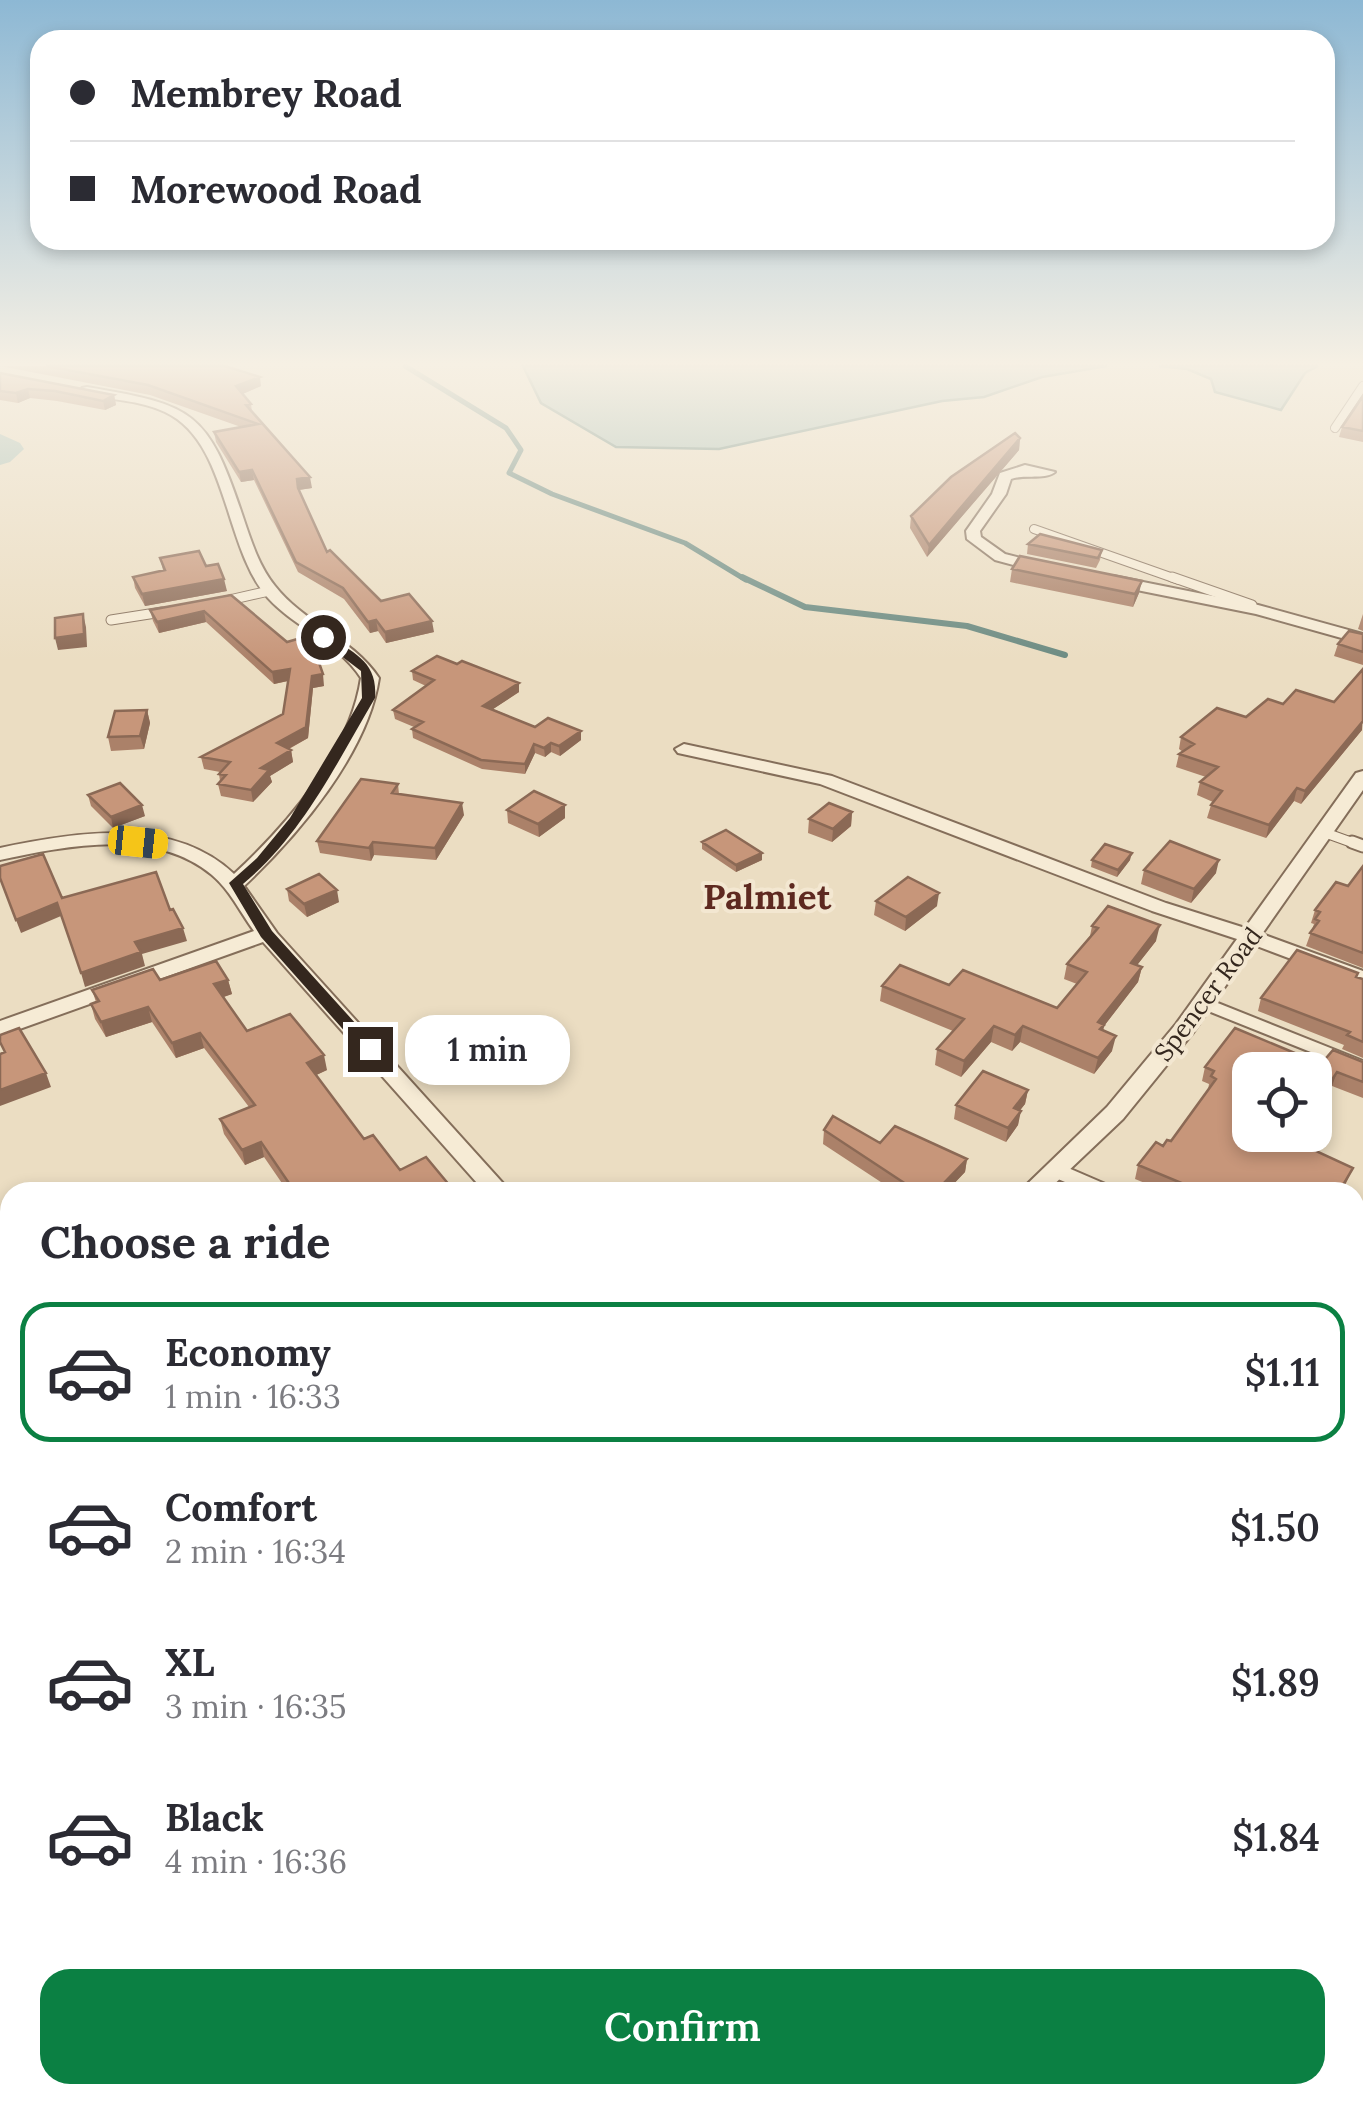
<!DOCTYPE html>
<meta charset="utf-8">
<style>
body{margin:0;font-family:Lora,serif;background:#f7f7f7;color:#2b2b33;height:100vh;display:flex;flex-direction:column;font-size:38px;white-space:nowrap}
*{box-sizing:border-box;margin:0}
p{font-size:32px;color:#7c7c81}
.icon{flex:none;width:55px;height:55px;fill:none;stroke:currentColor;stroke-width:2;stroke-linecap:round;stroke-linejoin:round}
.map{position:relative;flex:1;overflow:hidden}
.sheet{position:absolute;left:0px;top:1182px;width:1365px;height:922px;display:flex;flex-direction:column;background:#fff;border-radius:30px 30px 0 0;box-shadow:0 5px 15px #0003}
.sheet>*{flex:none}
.banner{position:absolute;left:30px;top:30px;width:1305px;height:220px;border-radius:30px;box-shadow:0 5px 15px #0003;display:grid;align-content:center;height:220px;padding:0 40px;background:#fff}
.controls{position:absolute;left:1232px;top:1052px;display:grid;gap:20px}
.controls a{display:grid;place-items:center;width:100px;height:100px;border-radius:20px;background:#fff;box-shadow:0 5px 15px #0003;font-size:50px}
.end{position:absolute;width:45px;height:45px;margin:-22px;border:12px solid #34271e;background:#fff;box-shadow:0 0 0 5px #fff}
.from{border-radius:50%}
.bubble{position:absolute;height:70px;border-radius:30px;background:#fff;box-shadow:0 5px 15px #0003;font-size:32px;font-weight:600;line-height:70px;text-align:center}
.car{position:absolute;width:30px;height:60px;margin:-30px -15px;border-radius:12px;box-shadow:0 0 8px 2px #0007;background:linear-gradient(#f5c518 24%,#345 0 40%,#f5c518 0 76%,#345 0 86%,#f5c518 0)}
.banner b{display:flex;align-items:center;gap:35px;height:95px;font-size:38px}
.banner b+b{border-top:2px solid #e1e1e2}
.banner i{width:25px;height:25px;background:#2b2b33}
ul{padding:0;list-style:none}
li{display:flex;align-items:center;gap:30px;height:140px;margin:0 20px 15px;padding:0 20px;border:5px solid transparent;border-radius:30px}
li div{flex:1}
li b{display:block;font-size:38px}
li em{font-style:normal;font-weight:600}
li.current{border-color:#0b8043}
li>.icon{width:90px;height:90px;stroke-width:1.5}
h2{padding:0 40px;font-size:45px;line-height:120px}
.button{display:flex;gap:20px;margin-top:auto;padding:20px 40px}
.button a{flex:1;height:115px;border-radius:30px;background:#0b8043;color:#fff;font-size:40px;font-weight:600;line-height:115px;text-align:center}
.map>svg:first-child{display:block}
</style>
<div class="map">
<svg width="1363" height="2104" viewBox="0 0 1363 2104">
<rect width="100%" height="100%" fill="#ebddc2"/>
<path fill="#a4beb5" stroke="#6c8b82" stroke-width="2.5" d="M 523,366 L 1107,366 L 1042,377 L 984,397 L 942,401 L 719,449 L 616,447 L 541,403 Z
M 1159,366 L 1318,366 L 1305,373 L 1281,410 L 1215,392 L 1211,379 L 1187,369 Z"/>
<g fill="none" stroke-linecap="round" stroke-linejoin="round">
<path stroke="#6c8b82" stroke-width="5" d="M 405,366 L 506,428 L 521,450 L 509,473 L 552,494 L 685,543 L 746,580"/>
<path stroke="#6c8b82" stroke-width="6" d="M 742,577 L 805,607 L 967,626 L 1065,655"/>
<path fill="#a4beb5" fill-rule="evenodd" d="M 0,434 L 20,443 L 24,449 L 10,462 L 0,465 Z"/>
<defs>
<path id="lane-far3" d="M 1335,428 L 1363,386
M 1034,529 L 1179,580"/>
<path id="lane-far2" d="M 1172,577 L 1252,605
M 225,601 L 269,591
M 111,620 L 162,612
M 1323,832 L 1359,845"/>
<path id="lane-far1" d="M 1352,842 L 1363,846
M 1203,1003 L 1363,1067
M 1055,1170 L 1068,1176"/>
<path id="lane" d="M 1062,1173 L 1106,1192"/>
<path id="street" d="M 87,387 C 194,405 208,411 243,517 C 251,541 259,566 275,586 C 304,623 352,638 379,678 C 368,753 298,835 244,886 L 277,933 L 511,1192 L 485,1192 L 263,942 L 0,1036 L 0,1021 L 254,931 C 240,912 230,890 212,875 C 155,827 66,846 0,860 L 0,848 C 75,832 173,816 234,874 C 288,824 350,752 361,678 C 339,643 295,628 268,598 C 223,547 229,442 165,412 C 140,400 110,400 82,394 L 82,388 Z
M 1025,465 L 1055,472 C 1045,480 1025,474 1011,479 L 1006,494 L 980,531 L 981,537 L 1005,554 L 1048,565 L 1051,568 L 1043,573 L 995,560 L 967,539 L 966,531 L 992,494 L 1000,473 Z
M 1113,576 L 1258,605 L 1363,634 L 1363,644 L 1256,614 L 1107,584 L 1105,581 Z
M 684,744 L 832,776 L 1166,903 L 1245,928 L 1356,773 L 1363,771 L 1363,790 L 1262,934 L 1363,971 L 1363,986 L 1254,945 L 1192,1034 L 1123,1119 L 1046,1192 L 1019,1192 L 1107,1107 L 1176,1024 L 1237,939 L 1152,911 L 820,784 L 678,753 L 675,749 Z
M 792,2095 L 830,2095 L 831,2104 L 793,2104 Z"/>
</defs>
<use href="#lane-far3" stroke="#846e5a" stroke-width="10"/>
<use href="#lane-far2" stroke="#846e5a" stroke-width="11"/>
<use href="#lane-far1" stroke="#846e5a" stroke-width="15"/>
<use href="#lane" stroke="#846e5a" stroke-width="18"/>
<use href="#street" stroke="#846e5a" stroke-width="4"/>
<use href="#lane-far3" stroke="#f6ebd5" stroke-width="8"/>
<use href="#lane-far2" stroke="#f6ebd5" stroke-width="9"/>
<use href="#lane-far1" stroke="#f6ebd5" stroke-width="11"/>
<use href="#lane" stroke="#f6ebd5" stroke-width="14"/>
<use href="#street" fill="#f6ebd5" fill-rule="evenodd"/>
</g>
<path fill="#ab8169" d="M 0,366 L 225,366 L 261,386 L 242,394 L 251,404 L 252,412 L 312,488 L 299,490 L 327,552 L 381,601 L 434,632 L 386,643 L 378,631 L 370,633 L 344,599 L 298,572 L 254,480 L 241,482 L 216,442 L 214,432 L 241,427 L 150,395 Z
M 0,373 L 114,395 L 116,405 L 105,410 L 57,401 L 30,398 L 18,403 L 0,400 Z
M 1363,395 L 1363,442 L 1339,437 L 1342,427 Z
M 1020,438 L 1019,450 L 927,557 L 910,528 L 911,516 Z
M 1028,544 L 1102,550 L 1100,560 L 1096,568 L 1027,554 Z
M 160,558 L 206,566 L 227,591 L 145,606 L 135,588 L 133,577 L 163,570 Z
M 1012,569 L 1139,593 L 1133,607 L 1010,582 Z
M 231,595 L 324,686 L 313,688 L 308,738 L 289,749 L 291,750 L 293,762 L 270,776 L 272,782 L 253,802 L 221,796 L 218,784 L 220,781 L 219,774 L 220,772 L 204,769 L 201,757 L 283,714 L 288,681 L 274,684 L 206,622 L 159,633 L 153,621 L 150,610 Z
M 1363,614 L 1363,631 L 1358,629 Z
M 1363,634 L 1363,665 L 1334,656 L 1338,644 Z
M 457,664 L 519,683 L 519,692 L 493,709 L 535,727 L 581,731 L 581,740 L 560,756 L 551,752 L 545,757 L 535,753 L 525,774 L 482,769 L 413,738 L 412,729 L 414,727 L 395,719 L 393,710 L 426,686 L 413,680 L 412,671 Z
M 147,710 L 150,723 L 144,749 L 111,751 L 108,737 Z
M 1246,717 L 1362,730 L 1301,804 L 1294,801 L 1266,838 L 1207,818 L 1211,805 L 1213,802 L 1197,795 L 1200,782 L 1206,777 L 1176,767 L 1179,754 L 1183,752 L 1179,749 L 1181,737 Z
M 398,784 L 399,794 L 464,815 L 436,860 L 374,855 L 371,861 L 320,853 L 317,841 Z
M 88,795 L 145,816 L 113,828 L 91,806 Z
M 507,810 L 565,818 L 539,837 L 508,823 Z
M 852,812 L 851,826 L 832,842 L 808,833 L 809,819 Z
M 702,842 L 762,860 L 736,872 L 702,849 Z
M 1092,860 L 1130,860 L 1117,877 L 1091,867 Z
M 1363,866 L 1363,968 L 1306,946 L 1314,924 L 1311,923 L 1315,910 L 1348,886 Z
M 1144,870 L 1216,873 L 1191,903 L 1141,884 Z
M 287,889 L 339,902 L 307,917 L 289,901 Z
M 876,901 L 937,906 L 905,931 L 874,915 Z
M 1092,926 L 1156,941 L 1137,965 L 1142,967 L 1138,982 L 1104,1026 L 1103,1030 L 1112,1051 L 1094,1074 L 1020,1042 L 1012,1051 L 991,1042 L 961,1077 L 935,1065 L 937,1049 L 953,1031 L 880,1001 L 882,986 L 949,985 L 1057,1008 L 1077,984 L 1064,979 L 1067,964 L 1090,936 Z
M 1358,973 L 1357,977 L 1363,979 L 1363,1058 L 1342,1049 L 1344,1045 L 1258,1011 L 1261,998 Z
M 160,980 L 228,980 L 232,994 L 223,997 L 247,1031 L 327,1070 L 316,1075 L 364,1139 L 400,1170 L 455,1192 L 288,1192 L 264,1157 L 245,1165 L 224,1134 L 220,1119 L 249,1107 L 204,1048 L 176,1058 L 152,1022 L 106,1037 L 95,1019 L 91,1004 L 96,1002 L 92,990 Z
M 1363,1062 L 1363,1098 L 1332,1086 L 1315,1112 L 1315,1070 L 1250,1135 L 1300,1135 L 1295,1142 L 1353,1168 L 1342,1192 L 1167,1192 L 1135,1179 L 1138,1165 L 1163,1146 L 1171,1141 L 1208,1090 L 1209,1084 L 1202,1081 L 1205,1067 Z
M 1028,1090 L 1025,1104 L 1020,1110 L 1018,1125 L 1006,1142 L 954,1119 L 956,1105 Z
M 824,1130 L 880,1143 L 967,1159 L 965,1172 L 946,1192 L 896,1192 L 823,1144 Z
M 1363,1284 L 1363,1412 L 1355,1407 L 1355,1317 L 1361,1306 L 1355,1302 Z
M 912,2095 L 1013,2095 L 1015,2104 L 913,2104 Z"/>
<path fill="#8b6955" d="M 260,377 L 261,386 L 238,396 L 236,386 Z
M 28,389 L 30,398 L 18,403 L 16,393 Z
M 114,395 L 116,405 L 105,410 L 103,401 Z
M 1020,438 L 1019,450 L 927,557 L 929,545 Z
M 252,470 L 254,480 L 241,482 L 239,472 Z
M 310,477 L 312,488 L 298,490 L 297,479 Z
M 224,579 L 227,591 L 145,606 L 142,594 Z
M 1142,581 L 1139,593 L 1133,607 L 1135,594 Z
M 204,611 L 206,622 L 159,633 L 157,622 Z
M 83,614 L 86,627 L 87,647 L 58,650 L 55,638 Z
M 376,620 L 378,631 L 370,633 L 368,622 Z
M 432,621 L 434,632 L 386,643 L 385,632 Z
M 290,669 L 292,680 L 274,684 L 272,672 Z
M 323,674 L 324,686 L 313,688 L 308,738 L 279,754 L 277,743 L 312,676 Z
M 519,683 L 519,692 L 484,715 L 483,706 Z
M 147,710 L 150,723 L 144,749 L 140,736 Z
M 1363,714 L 1362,730 L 1301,804 L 1305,791 Z
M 581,731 L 581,740 L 560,756 L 559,746 Z
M 551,743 L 551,752 L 545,757 L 544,748 Z
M 534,744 L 535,753 L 525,774 L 525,764 Z
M 291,750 L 293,762 L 270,776 L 272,782 L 253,802 L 251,790 L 261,768 Z
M 1297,788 L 1294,801 L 1266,838 L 1269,825 Z
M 462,803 L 464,815 L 436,860 L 435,848 Z
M 142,805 L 145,816 L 113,828 L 111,817 Z
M 565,805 L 565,818 L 539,837 L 538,824 Z
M 852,812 L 851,826 L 832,842 L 833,829 Z
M 373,842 L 374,855 L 371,861 L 369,848 Z
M 762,853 L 762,860 L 736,872 L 736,865 Z
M 1132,853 L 1130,860 L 1117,877 L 1118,870 Z
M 1219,860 L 1216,873 L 1191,903 L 1194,889 Z
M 337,890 L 339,902 L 307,917 L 304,904 Z
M 939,893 L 937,906 L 905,931 L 906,917 Z
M 57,903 L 61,916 L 21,933 L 16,920 Z
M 1160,925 L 1156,941 L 1127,978 L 1131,963 Z
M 183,928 L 187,941 L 142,954 L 145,966 L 85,987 L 81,973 L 135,942 Z
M 1142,967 L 1138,982 L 1104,1026 L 1101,1040 L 1098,1022 Z
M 228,980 L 232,994 L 218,999 L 214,984 Z
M 148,1007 L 152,1022 L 106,1037 L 101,1022 Z
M 994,1026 L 991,1042 L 961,1077 L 964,1061 Z
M 1023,1026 L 1020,1042 L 1012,1051 L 1015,1035 Z
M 200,1033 L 204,1048 L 176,1058 L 172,1043 Z
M 1116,1036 L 1112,1051 L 1094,1074 L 1098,1058 Z
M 324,1055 L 327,1070 L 310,1078 L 307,1063 Z
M 1337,1072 L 1332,1086 L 1315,1112 L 1315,1106 Z
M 46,1073 L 51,1087 L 0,1106 L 0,1090 Z
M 1028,1090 L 1025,1104 L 1011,1122 L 1014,1108 Z
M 1021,1111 L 1018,1125 L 1006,1142 L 1008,1128 Z
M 261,1142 L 264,1157 L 245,1165 L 242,1150 Z
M 967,1159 L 965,1172 L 946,1192 L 938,1192 L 938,1189 Z"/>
<path fill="#c7967a" stroke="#8b6955" stroke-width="2.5" d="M 46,366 L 225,366 L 260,377 L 236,386 L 251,404 L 246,405 L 310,477 L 297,479 L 298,488 L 327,552 L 330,550 L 381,601 L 409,594 L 432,621 L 385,632 L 376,620 L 368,622 L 343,588 L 296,562 L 252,470 L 239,472 L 214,432 L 258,424 L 148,385 Z
M 0,373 L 114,395 L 103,401 L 55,391 L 28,389 L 16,393 L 0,391 Z
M 1363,396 L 1363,431 L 1342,427 Z
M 1015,433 L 1020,438 L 929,545 L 911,516 L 951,477 Z
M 1040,534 L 1102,550 L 1098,558 L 1028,544 Z
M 199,551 L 206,566 L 218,564 L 224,579 L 142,594 L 133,577 L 165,570 L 160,558 Z
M 1020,556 L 1142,581 L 1135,594 L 1012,569 Z
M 231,595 L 287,642 L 304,637 L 311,640 L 323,674 L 312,676 L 306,727 L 277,743 L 291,750 L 261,768 L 269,770 L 251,790 L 218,784 L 226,775 L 219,774 L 230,762 L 201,757 L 283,714 L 290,669 L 272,672 L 204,611 L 157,622 L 150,610 Z
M 83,614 L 84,634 L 55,638 L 55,618 Z
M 1349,631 L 1363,634 L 1363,652 L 1338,644 Z
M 437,656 L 457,664 L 462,661 L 519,683 L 483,706 L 535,727 L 548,718 L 581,731 L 559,746 L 551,743 L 544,748 L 534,744 L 525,764 L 481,760 L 412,729 L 423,722 L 393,710 L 434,680 L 412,671 Z
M 1363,669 L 1363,721 L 1305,791 L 1297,788 L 1269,825 L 1211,805 L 1222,791 L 1200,782 L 1218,767 L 1179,754 L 1194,744 L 1181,737 L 1217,708 L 1246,717 L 1268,699 L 1283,704 L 1296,690 L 1334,702 Z
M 147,710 L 140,736 L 108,737 L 115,711 Z
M 361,779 L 398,784 L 392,793 L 462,803 L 435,848 L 373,842 L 369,848 L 317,841 Z
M 120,783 L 142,805 L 111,817 L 88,795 Z
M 534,791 L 565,805 L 538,824 L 507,810 Z
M 829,803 L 852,812 L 833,829 L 809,819 Z
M 726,830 L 762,853 L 736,865 L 702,842 Z
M 1170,841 L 1219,860 L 1194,889 L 1144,870 Z
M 1105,844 L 1132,853 L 1118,870 L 1092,860 Z
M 43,854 L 62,898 L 156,872 L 170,910 L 173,909 L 183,928 L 135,942 L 141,952 L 81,973 L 57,903 L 16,920 L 0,878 L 0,866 Z
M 1363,866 L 1363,953 L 1310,933 L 1319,921 L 1315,919 L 1320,912 L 1315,910 L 1336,882 L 1348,886 Z
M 319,874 L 337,890 L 304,904 L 287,889 Z
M 908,877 L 939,893 L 906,917 L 876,901 Z
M 1108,906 L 1160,925 L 1131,963 L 1142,967 L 1098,1022 L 1104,1025 L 1100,1029 L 1116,1036 L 1098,1058 L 1023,1026 L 1015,1035 L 994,1026 L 964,1061 L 937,1049 L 964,1019 L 882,986 L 900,965 L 949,985 L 963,970 L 1057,1008 L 1087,972 L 1067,964 L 1098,928 L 1092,926 Z
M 1297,950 L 1358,973 L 1356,977 L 1363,979 L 1363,1042 L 1347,1035 L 1350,1032 L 1261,998 Z
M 216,961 L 228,980 L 214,984 L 247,1031 L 290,1014 L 324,1055 L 307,1063 L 364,1139 L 373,1135 L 400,1170 L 426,1157 L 455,1192 L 295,1192 L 261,1142 L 242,1150 L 220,1119 L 255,1105 L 200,1033 L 172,1043 L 148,1007 L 101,1022 L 91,1004 L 99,1001 L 92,990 L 153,969 L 160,980 Z
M 19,1028 L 46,1073 L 0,1090 L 0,1054 L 5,1052 L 0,1042 L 0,1035 Z
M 1235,1028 L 1321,1064 L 1333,1050 L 1363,1062 L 1363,1082 L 1337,1072 L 1315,1106 L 1315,1070 L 1250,1070 L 1250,1135 L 1296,1135 L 1292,1140 L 1353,1168 L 1339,1192 L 1321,1185 L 1317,1192 L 1203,1192 L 1138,1165 L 1156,1142 L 1163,1146 L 1167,1140 L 1171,1141 L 1216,1079 L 1211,1076 L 1214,1071 L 1205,1067 Z
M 983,1071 L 1028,1090 L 1014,1108 L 1021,1111 L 1008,1128 L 956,1105 Z
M 833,1116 L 880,1143 L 895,1126 L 967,1159 L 938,1189 L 932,1185 L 923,1192 L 918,1192 L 824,1130 Z
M 1363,1303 L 1363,1394 L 1355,1390 L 1355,1317 Z
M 552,2095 L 717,2095 L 716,2104 L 550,2104 Z
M 919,2095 L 1013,2095 L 1015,2104 L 920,2104 Z"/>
<linearGradient id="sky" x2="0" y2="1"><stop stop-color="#8db8d4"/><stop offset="0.55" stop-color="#f6f0e4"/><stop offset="1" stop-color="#f6f0e4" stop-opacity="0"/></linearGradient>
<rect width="1363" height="661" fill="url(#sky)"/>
<path fill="#34271e" d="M 319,634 L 327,634 C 354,654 378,661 375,698 C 336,764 303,834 243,884 L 272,931 L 375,1045 L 378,1049 L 370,1054 L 364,1053 L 261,937 L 229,883 L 257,858 L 290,818 L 362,698 L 361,671 L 319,639 Z"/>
<g text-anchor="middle" stroke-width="8" stroke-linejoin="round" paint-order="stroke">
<g font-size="25" fill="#34271e" stroke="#f3e7d1">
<text transform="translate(1208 994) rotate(-53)" y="9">Spencer Road</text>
</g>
<g font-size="35" font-weight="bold" fill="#5e2920" stroke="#f3e7d1">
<text x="767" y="909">Palmiet</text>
</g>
</g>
</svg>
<div class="controls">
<a><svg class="icon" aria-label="locate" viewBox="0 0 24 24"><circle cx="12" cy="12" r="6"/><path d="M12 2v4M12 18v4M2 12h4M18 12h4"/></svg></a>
</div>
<i class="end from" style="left:323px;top:637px"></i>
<i class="end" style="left:370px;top:1049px"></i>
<div class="bubble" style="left:405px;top:1015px;width:165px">1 min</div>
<i class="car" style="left:138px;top:842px;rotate:96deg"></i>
<div class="banner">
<b><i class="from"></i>Membrey Road</b>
<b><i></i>Morewood Road</b>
</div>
<section class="sheet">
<h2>Choose a ride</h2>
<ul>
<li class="current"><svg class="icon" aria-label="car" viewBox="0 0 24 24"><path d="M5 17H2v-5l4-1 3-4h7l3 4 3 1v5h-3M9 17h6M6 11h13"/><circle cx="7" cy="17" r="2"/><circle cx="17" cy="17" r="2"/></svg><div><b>Economy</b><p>1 min · 16:33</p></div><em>$1.11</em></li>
<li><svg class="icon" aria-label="car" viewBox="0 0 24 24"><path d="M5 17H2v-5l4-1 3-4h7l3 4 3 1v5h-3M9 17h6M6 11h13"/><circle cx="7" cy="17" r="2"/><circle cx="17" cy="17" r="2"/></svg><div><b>Comfort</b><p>2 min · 16:34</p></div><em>$1.50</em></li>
<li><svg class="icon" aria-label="car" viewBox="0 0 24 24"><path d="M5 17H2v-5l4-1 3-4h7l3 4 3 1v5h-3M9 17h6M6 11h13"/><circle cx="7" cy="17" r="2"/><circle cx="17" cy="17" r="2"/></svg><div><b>XL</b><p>3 min · 16:35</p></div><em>$1.89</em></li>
<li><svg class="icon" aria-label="car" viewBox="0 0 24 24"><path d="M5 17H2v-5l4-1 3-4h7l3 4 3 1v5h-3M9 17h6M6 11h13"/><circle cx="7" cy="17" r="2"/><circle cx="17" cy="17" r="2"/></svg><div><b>Black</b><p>4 min · 16:36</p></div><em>$1.84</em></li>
</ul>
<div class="button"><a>Confirm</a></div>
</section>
</div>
